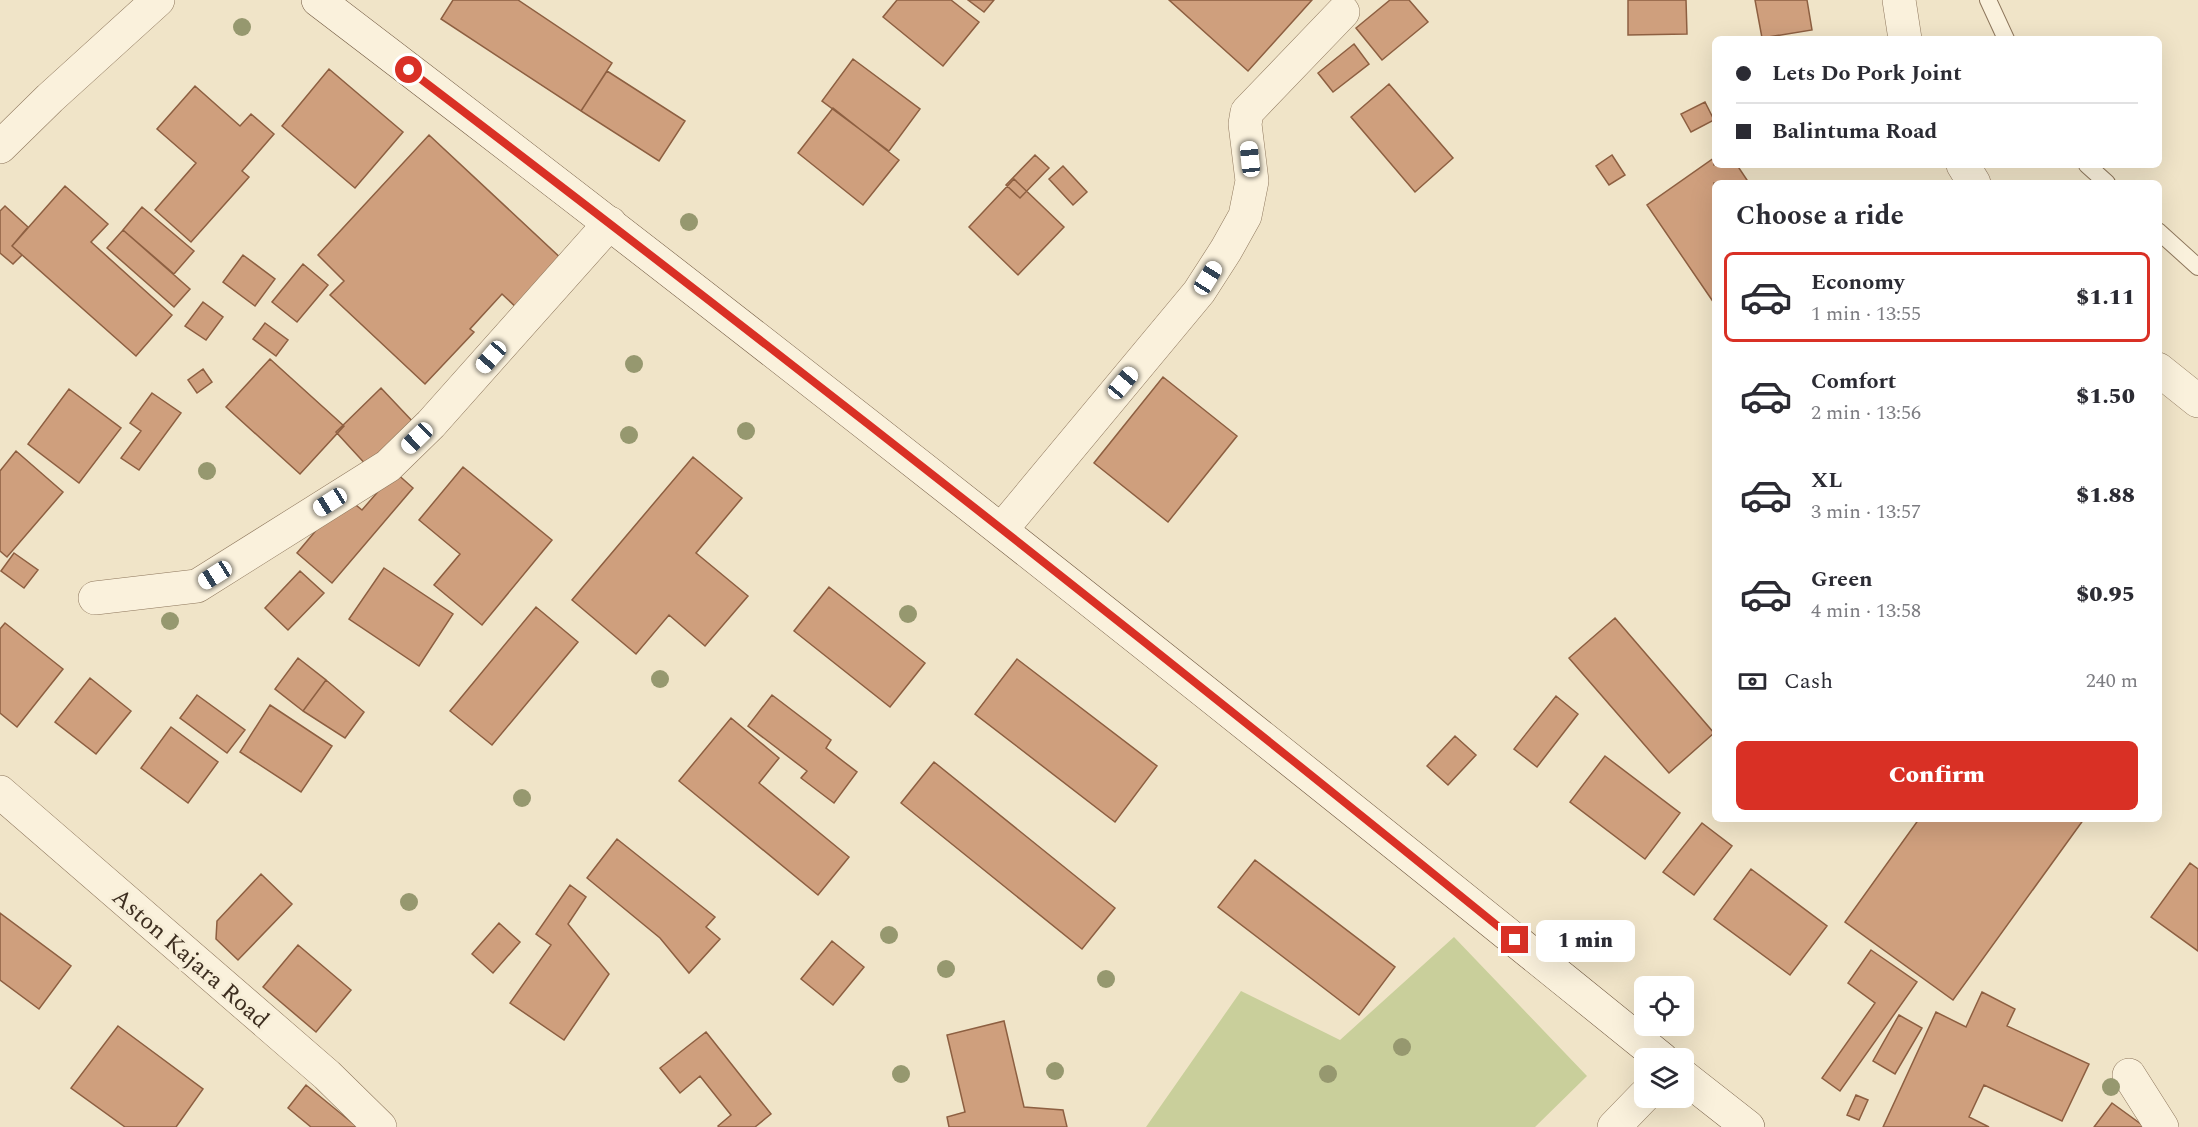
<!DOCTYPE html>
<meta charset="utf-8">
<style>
body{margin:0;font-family:Spectral,serif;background:#f7f7f7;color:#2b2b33;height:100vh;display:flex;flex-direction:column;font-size:22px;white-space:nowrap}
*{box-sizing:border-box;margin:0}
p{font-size:20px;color:#7c7c81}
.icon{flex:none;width:33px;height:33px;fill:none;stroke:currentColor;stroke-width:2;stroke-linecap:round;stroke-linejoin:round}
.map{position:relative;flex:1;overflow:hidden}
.details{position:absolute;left:1712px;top:180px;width:450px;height:642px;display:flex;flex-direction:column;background:#fff;border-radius:9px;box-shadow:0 6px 24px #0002}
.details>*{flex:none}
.banner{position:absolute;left:1712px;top:36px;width:450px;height:132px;border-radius:9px;box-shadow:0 6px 24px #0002;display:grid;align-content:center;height:132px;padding:0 24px;background:#fff}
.tools{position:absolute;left:1634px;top:976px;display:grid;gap:12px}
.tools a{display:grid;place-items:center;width:60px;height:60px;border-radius:9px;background:#fff;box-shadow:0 6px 24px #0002;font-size:30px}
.end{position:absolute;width:27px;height:27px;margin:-14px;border:8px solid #d93025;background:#fff;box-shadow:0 0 0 3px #fff}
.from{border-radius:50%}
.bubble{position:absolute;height:42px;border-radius:9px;background:#fff;box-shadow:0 6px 24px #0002;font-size:20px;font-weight:800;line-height:42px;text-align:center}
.car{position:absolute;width:18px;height:36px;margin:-18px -9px;border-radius:8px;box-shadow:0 0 4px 2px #0007;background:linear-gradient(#fff 24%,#345 0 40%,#fff 0 76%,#345 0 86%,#fff 0)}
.banner b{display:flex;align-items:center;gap:21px;height:57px;font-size:22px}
.banner b+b{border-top:2px solid #e1e1e2}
.banner i{width:15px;height:15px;background:#2b2b33}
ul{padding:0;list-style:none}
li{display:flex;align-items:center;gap:18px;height:90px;margin:0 12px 9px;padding:0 12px;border:3px solid transparent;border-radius:9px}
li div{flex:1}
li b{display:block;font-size:22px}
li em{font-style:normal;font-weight:800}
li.selected{border-color:#d93025}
li>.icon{width:54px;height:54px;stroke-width:1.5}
h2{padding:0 24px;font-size:27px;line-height:72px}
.pay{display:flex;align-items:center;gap:15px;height:66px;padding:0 24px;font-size:22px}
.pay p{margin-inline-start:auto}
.button{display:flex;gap:12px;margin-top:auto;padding:12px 24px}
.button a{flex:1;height:69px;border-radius:9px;background:#d93025;color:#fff;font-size:24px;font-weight:800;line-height:69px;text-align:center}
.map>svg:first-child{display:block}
</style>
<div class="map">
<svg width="2198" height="1127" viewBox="0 0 2198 1127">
<rect width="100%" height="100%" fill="#f0e4c8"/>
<path fill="#c9cf9b" d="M 1454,937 L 1587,1076 L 1535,1127 L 1146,1127 L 1241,991 L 1340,1040 Z"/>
<path fill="#cf9f7d" stroke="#8d5f41" stroke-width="1.5" d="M 453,0 L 518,0 L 612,63 L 581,111 L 441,19 Z
M 897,0 L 951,0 L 979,22 L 943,66 L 883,17 Z
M 968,0 L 994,0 L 984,12 Z
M 1169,0 L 1312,0 L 1248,71 Z
M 1390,0 L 1409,0 L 1428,22 L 1382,60 L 1356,28 Z
M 1628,0 L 1686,0 L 1687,34 L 1628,35 Z
M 1755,0 L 1807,0 L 1812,30 L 1762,38 Z
M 1354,44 L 1369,64 L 1333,92 L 1318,73 Z
M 853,59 L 920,109 L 889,151 L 822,101 Z
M 329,69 L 403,132 L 355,188 L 282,126 Z
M 607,71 L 685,121 L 659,161 L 581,111 Z
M 1389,84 L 1453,158 L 1415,192 L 1351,117 Z
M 195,86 L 240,126 L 251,114 L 274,134 L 242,171 L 249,177 L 191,242 L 155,210 L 196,163 L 157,129 Z
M 1705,102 L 1714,120 L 1691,132 L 1681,114 Z
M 833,108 L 899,160 L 863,205 L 798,153 Z
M 429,135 L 565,262 L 519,310 L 502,294 L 470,329 L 474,332 L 425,384 L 330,295 L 344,281 L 318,255 Z
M 1035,155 L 1049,168 L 1020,198 L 1006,185 Z
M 1612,155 L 1625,175 L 1609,185 L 1596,166 Z
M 1714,158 L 1714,165 L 1737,165 L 1749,183 L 1714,183 L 1714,303 L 1647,205 Z
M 1063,166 L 1087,192 L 1073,205 L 1049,179 Z
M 1014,179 L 1064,227 L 1018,275 L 969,227 Z
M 65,186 L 108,224 L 91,242 L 172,315 L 136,356 L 12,246 Z
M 5,206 L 28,227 L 12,246 L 22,255 L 13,264 L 0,253 L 0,211 Z
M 142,207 L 194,251 L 174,274 L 123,230 Z
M 123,230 L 190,289 L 174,307 L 107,248 Z
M 243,255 L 275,279 L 255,306 L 223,282 Z
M 303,264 L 328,285 L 297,322 L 272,302 Z
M 203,302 L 223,317 L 206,340 L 185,326 Z
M 265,323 L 288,340 L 276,356 L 253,339 Z
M 270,359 L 344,426 L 300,474 L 226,407 Z
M 203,369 L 212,382 L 197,393 L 188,380 Z
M 1163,377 L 1237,436 L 1168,522 L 1094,463 Z
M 381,388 L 415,424 L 369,468 L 336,432 Z
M 69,389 L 121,428 L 79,483 L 28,444 Z
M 152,393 L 181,413 L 139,470 L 121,458 L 141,431 L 130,423 Z
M 16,451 L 63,492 L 7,557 L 0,551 L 0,471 Z
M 693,457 L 742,498 L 696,553 L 748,596 L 705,646 L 669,615 L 636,654 L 572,600 Z
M 463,467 L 552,540 L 482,625 L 434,585 L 460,554 L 419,520 Z
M 395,472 L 413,488 L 332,583 L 297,553 L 345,496 L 362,510 Z
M 14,553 L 38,570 L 24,588 L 1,571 Z
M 384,568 L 453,614 L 419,666 L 349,619 Z
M 300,571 L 324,593 L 288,630 L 265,608 Z
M 829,587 L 925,663 L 890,707 L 794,631 Z
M 536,607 L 578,642 L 492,745 L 450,711 Z
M 1615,618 L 1714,733 L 1669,773 L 1569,658 Z
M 5,623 L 63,669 L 17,727 L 0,713 L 0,629 Z
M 298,658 L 326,680 L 303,711 L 275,689 Z
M 1017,659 L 1157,766 L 1115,822 L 975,714 Z
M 90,678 L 131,711 L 96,754 L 55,722 Z
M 326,680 L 364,712 L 345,738 L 303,711 Z
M 197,695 L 245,730 L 227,753 L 180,718 Z
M 772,695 L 831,740 L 826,748 L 857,772 L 834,803 L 801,778 L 807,771 L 748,726 Z
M 1556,696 L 1578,714 L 1537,767 L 1514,749 Z
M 270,705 L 332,746 L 301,792 L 240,752 Z
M 731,718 L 779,758 L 759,783 L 849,857 L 818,895 L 679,781 Z
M 171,727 L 218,762 L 188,803 L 141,768 Z
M 1455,736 L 1476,755 L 1448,785 L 1427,766 Z
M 1605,756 L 1680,813 L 1645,859 L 1570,802 Z
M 934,762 L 1115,908 L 1082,949 L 901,803 Z
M 1919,819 L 2084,819 L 1953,1000 L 1845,922 Z
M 1702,823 L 1732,846 L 1694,895 L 1663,872 Z
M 617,839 L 715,917 L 706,927 L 720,939 L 689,973 L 660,938 L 587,878 Z
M 1255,860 L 1395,967 L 1359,1015 L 1218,907 Z
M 2190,863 L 2198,869 L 2198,951 L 2151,917 Z
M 1751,869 L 1827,926 L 1790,975 L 1714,919 Z
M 261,874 L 292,904 L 238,960 L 216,939 L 217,921 Z
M 570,885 L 586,897 L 568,924 L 609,974 L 564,1040 L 510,1003 L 551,945 L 536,934 Z
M 0,913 L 71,966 L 39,1009 L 0,980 Z
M 499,923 L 520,942 L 493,973 L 472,954 Z
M 832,941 L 864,967 L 833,1005 L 801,979 Z
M 298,945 L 351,990 L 316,1032 L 263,987 Z
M 1871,950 L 1917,982 L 1840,1091 L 1822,1078 L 1875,1003 L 1848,983 Z
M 1982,992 L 2015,1009 L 2007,1026 L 2089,1064 L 2062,1121 L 1984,1085 L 1969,1117 L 1989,1127 L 1883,1127 L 1936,1012 L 1966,1027 Z
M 1899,1015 L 1922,1028 L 1895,1074 L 1873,1061 Z
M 1004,1021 L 1024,1107 L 1063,1110 L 1067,1127 L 949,1127 L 947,1117 L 965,1112 L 947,1035 Z
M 118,1026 L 203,1089 L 176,1127 L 125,1127 L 71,1088 Z
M 706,1032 L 771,1114 L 755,1127 L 719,1127 L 718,1126 L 731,1115 L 700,1076 L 680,1093 L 660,1068 Z
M 306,1085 L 356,1126 L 356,1127 L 311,1127 L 288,1108 Z
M 1856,1095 L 1868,1100 L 1859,1120 L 1847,1115 Z
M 2112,1103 L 2145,1127 L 2094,1127 Z"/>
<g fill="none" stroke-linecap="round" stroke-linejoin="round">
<defs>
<path id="service" d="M 1988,0 L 2006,39
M 2087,165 L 2107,183
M 2158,231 L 2198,267"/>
<path id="minor" d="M 1899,0 L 1905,39
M 1963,165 L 1974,183
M 2158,369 L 2198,401
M 1002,529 L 1199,292 L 1226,250 L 1245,216 L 1252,181 L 1245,124 L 1247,112 L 1343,12
M 95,598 L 197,586 L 388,466 L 431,424 L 610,223
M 0,792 L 327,1075 L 380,1127
M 2129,1075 L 2162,1127
M 1614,1127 L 1644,1096"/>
<path id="tertiary" d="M 0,147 L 50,98 L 158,0"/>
<path id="secondary" d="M 318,0 C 772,346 1219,700 1662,1059
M 1683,1076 L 1748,1127"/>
</defs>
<use href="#service" stroke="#8d765c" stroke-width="18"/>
<use href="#minor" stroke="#8d765c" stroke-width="34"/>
<use href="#tertiary" stroke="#8d765c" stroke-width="34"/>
<use href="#secondary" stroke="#6f573f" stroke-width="34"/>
<use href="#service" stroke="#faf1dc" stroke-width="16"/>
<use href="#minor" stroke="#faf1dc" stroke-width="33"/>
<use href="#tertiary" stroke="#faf1dc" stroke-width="33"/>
<use href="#secondary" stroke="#faf1dc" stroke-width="33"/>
</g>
<g fill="#96986f">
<circle cx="242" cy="27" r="9"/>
<circle cx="689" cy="222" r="9"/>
<circle cx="634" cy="364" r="9"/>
<circle cx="746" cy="431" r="9"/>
<circle cx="629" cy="435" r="9"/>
<circle cx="207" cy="471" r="9"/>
<circle cx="908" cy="614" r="9"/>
<circle cx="170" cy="621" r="9"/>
<circle cx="660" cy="679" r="9"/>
<circle cx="522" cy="798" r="9"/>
<circle cx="409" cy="902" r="9"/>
<circle cx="889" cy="935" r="9"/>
<circle cx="946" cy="969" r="9"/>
<circle cx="1106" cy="979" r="9"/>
<circle cx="1402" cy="1047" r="9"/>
<circle cx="1055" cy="1071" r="9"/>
<circle cx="901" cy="1074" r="9"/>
<circle cx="1328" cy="1074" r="9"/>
<circle cx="2111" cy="1087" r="9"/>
</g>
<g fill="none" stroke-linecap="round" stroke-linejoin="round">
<path stroke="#d93025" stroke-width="8" d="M 409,70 C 782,354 1151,644 1515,940"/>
</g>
<g text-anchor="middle" stroke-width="6" stroke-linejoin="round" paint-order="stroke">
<g font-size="24" fill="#3d2e20" stroke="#f7eed8">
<text transform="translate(191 958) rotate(41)" y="8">Aston Kajara Road</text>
</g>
</g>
</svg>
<div class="tools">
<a><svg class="icon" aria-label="locate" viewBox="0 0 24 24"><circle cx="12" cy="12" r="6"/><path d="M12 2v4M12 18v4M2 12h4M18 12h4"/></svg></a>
<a><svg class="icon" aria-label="layers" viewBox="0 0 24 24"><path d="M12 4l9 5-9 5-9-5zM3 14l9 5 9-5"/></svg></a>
</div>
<i class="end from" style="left:409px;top:70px"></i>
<i class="end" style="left:1515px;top:940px"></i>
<div class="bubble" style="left:1536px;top:920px;width:99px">1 min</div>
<i class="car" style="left:1250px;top:159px;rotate:354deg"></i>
<i class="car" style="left:1208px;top:278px;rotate:32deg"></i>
<i class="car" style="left:491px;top:357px;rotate:221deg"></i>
<i class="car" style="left:1123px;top:383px;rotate:40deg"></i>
<i class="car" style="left:417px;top:438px;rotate:226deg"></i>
<i class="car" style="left:330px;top:502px;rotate:238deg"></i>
<i class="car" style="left:215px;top:575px;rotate:238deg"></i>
<div class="banner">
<b><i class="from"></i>Lets Do Pork Joint</b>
<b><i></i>Balintuma Road</b>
</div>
<section class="details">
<h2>Choose a ride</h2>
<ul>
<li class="selected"><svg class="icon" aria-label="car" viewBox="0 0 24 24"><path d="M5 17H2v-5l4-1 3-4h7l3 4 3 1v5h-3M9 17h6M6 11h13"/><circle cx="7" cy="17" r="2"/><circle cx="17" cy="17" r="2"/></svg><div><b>Economy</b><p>1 min · 13:55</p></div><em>$1.11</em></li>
<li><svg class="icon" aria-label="car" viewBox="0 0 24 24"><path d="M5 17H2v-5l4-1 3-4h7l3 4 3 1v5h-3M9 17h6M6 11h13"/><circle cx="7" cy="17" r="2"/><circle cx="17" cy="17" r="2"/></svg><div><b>Comfort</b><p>2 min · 13:56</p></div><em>$1.50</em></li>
<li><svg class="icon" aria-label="car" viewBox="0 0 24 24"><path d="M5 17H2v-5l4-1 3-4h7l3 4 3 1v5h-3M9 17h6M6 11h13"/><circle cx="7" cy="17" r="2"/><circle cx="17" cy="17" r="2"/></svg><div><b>XL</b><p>3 min · 13:57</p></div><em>$1.88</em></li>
<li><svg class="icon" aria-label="car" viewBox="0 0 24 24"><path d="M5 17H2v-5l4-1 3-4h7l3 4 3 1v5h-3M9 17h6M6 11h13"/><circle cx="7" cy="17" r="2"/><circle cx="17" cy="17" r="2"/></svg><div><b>Green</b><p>4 min · 13:58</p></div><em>$0.95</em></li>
</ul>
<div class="pay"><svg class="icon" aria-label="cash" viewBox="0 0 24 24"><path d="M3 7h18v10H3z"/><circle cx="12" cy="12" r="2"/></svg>Cash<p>240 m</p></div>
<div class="button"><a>Confirm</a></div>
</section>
</div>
